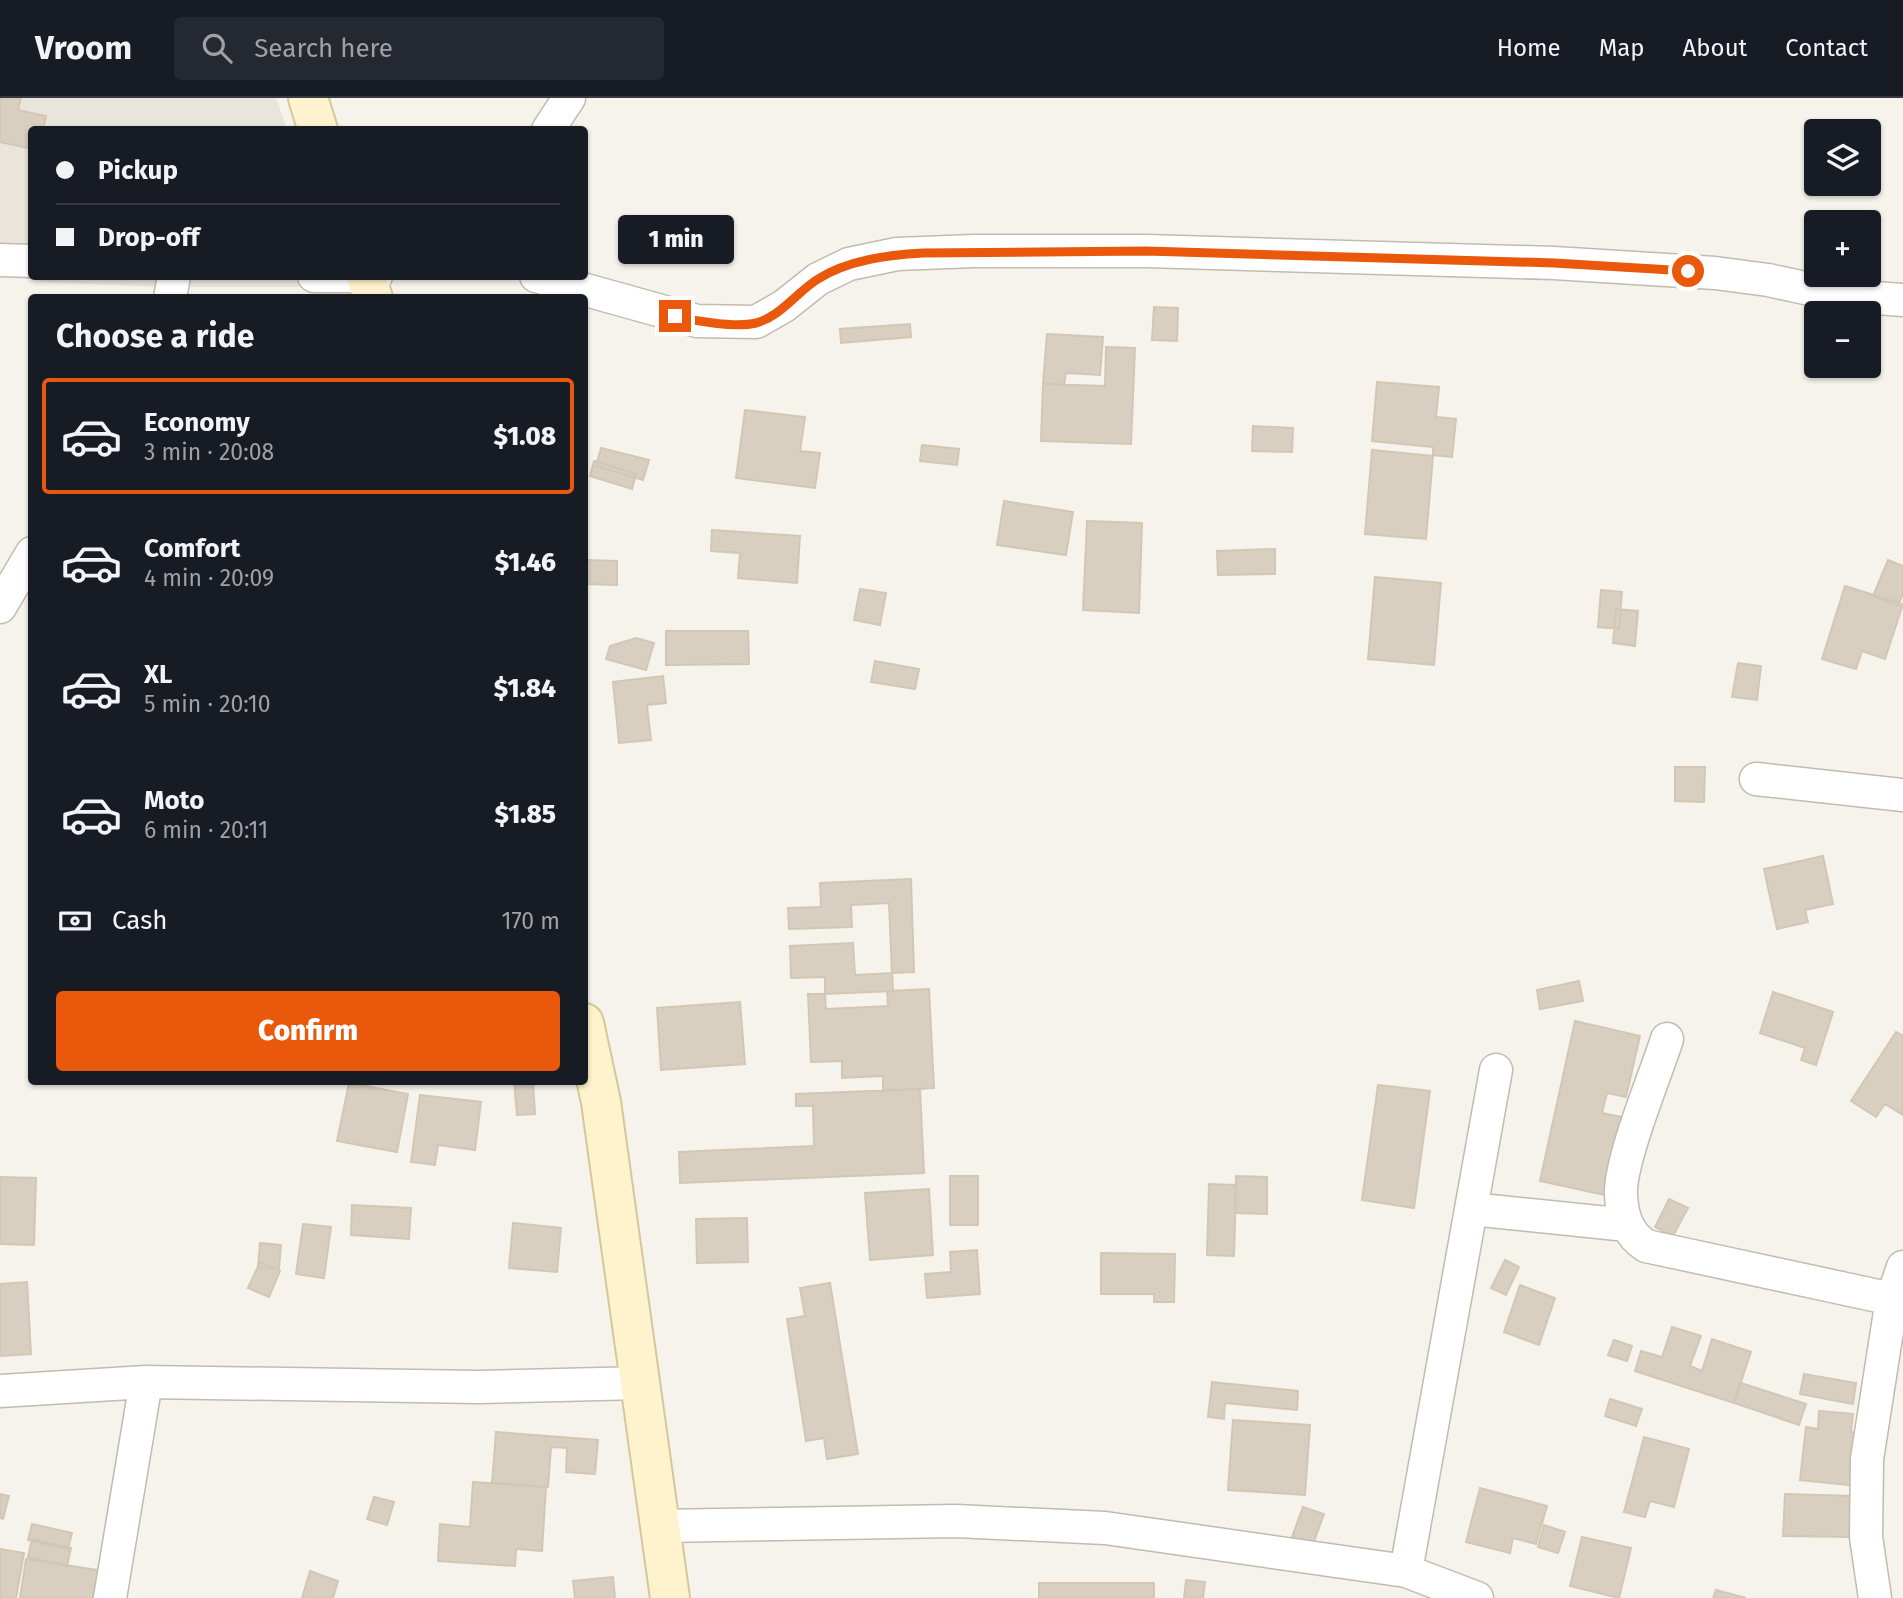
<!DOCTYPE html>
<meta charset="utf-8">
<style>
body{margin:0;font-family:"Fira Sans",sans-serif;background:#242831;color:#f1f3f6;height:100vh;display:flex;flex-direction:column;font-size:26px;white-space:nowrap}
*{box-sizing:border-box;margin:0}
p{font-size:23px;color:#9ea1a6}
.icon{flex:none;width:38px;height:38px;fill:none;stroke:currentColor;stroke-width:2;stroke-linecap:round;stroke-linejoin:round}
.map{position:relative;flex:1;overflow:hidden}
.sheet{position:absolute;left:28px;top:196px;width:560px;height:791px;display:flex;flex-direction:column;background:#171b24;border-radius:7px;box-shadow:0 2px 5px #0004}
.sheet>*{flex:none}
.top-card{position:absolute;left:28px;top:28px;width:560px;height:154px;border-radius:7px;box-shadow:0 2px 5px #0004;display:grid;align-content:center;height:154px;padding:0 28px;background:#171b24}
.controls{position:absolute;left:1804px;top:21px;display:grid;gap:14px}
.controls a{display:grid;place-items:center;width:77px;height:77px;border-radius:7px;background:#171b24;box-shadow:0 2px 5px #0004;font-size:35px}
.end{position:absolute;width:32px;height:32px;margin:-16px;border:9px solid #ea580c;background:#fff;box-shadow:0 0 0 4px #fff}
.from{border-radius:50%}
.bubble{position:absolute;height:49px;border-radius:7px;background:#171b24;box-shadow:0 2px 5px #0004;font-size:23px;font-weight:800;line-height:49px;text-align:center}
.top-card b{display:flex;align-items:center;gap:24px;height:66px;font-size:26px}
.top-card b+b{border-top:2px solid #363941}
.top-card i{width:18px;height:18px;background:#f1f3f6}
ul{padding:0;list-style:none}
li{display:flex;align-items:center;gap:21px;height:116px;margin:0 14px 10px;padding:0 14px;border:4px solid transparent;border-radius:7px}
li div{flex:1}
li b{display:block;font-size:26px}
li em{font-style:normal;font-weight:800}
li.on{border-color:#ea580c}
li>.icon{width:63px;height:63px;stroke-width:1.5}
h2{padding:0 28px;font-size:32px;line-height:84px}
.pay{display:flex;align-items:center;gap:18px;height:77px;padding:0 28px;font-size:26px}
.pay p{margin-inline-start:auto}
.action{display:flex;gap:14px;margin-top:auto;padding:14px 28px}
.action a{flex:1;height:80px;border-radius:7px;background:#ea580c;color:#fff;font-size:28px;font-weight:800;line-height:80px;text-align:center}
header{display:flex;align-items:center;gap:42px;box-sizing:border-box;height:98px;padding:0 35px;background:#171b24;border-bottom:2px solid #363941}
header strong{font-size:33px}
nav{display:flex;gap:38px;margin-inline-start:auto;font-size:24px}
.search{width:490px;height:63px;background:#242831;display:flex;align-items:center;gap:18px;box-sizing:border-box;padding:0 24px;border-radius:7px;color:#9ea1a6;font-size:26px}
.map>svg:first-child{display:block}
</style>
<header>
<strong>Vroom</strong>
<div class="search"><svg class="icon" aria-label="search" viewBox="0 0 24 24"><circle cx="10" cy="10" r="6"/><path d="M15 15l6 6"/></svg>Search here</div>
<nav><a>Home</a><a>Map</a><a>About</a><a>Contact</a></nav>
</header>
<div class="map">
<svg width="1903" height="1500" viewBox="0 0 1903 1500">
<rect width="100%" height="100%" fill="#f6f3ec"/>
<path fill="#eae5da" d="M 0,0 L 276,0 L 287,31 L 32,32 L 32,178 L 336,178 L 340,189 L 159,189 L 45,184 L 0,175 Z"/>
<path fill="#d8cfc1" stroke="#d3c7b4" stroke-width="2" d="M 0,0 L 21,0 L 18,12 L 46,18 L 43,32 L 32,32 L 32,51 L 0,44 Z
M 1154,209 L 1178,210 L 1177,243 L 1152,242 Z
M 910,226 L 911,239 L 841,245 L 840,231 Z
M 1047,236 L 1103,239 L 1100,277 L 1066,275 L 1064,287 L 1043,285 Z
M 1106,249 L 1135,250 L 1131,346 L 1041,343 L 1043,286 L 1105,288 Z
M 1377,284 L 1439,289 L 1436,319 L 1456,321 L 1452,359 L 1433,357 L 1433,349 L 1372,343 Z
M 745,312 L 805,319 L 800,353 L 820,355 L 815,390 L 736,380 Z
M 1253,328 L 1293,330 L 1292,354 L 1252,353 Z
M 922,347 L 959,351 L 957,367 L 920,363 Z
M 601,350 L 649,362 L 643,382 L 596,368 Z
M 1372,352 L 1433,358 L 1426,441 L 1365,436 Z
M 594,363 L 636,376 L 632,391 L 590,378 Z
M 1004,403 L 1073,414 L 1066,457 L 997,447 Z
M 1087,423 L 1142,425 L 1139,515 L 1083,512 Z
M 712,432 L 800,438 L 797,485 L 738,480 L 740,455 L 711,453 Z
M 1275,451 L 1275,476 L 1218,477 L 1217,453 Z
M 584,462 L 617,463 L 617,487 L 584,486 Z
M 1888,462 L 1903,468 L 1903,496 L 1898,508 L 1873,498 Z
M 1375,479 L 1441,485 L 1434,567 L 1368,561 Z
M 1845,488 L 1903,506 L 1885,561 L 1862,553 L 1856,571 L 1822,561 Z
M 860,491 L 886,495 L 880,527 L 854,522 Z
M 1601,492 L 1622,494 L 1619,531 L 1598,529 Z
M 1616,511 L 1638,513 L 1635,548 L 1613,545 Z
M 666,533 L 748,533 L 749,566 L 666,567 Z
M 636,540 L 654,545 L 646,572 L 606,561 L 610,548 Z
M 875,563 L 919,571 L 915,591 L 871,584 Z
M 1738,565 L 1761,568 L 1757,602 L 1732,599 Z
M 663,578 L 666,605 L 647,607 L 651,642 L 619,645 L 613,584 Z
M 1675,669 L 1705,669 L 1704,704 L 1675,703 Z
M 1823,758 L 1833,806 L 1805,812 L 1808,824 L 1777,831 L 1764,771 Z
M 911,781 L 914,874 L 892,875 L 889,805 L 851,807 L 852,829 L 789,831 L 788,810 L 821,809 L 820,785 Z
M 853,845 L 855,877 L 892,875 L 893,893 L 825,896 L 825,879 L 791,880 L 790,848 Z
M 1579,883 L 1583,903 L 1540,911 L 1537,892 Z
M 929,891 L 934,990 L 883,993 L 883,978 L 842,980 L 842,963 L 811,964 L 808,896 L 825,896 L 826,911 L 888,908 L 887,893 Z
M 1773,894 L 1833,914 L 1816,967 L 1801,962 L 1805,950 L 1760,935 Z
M 740,904 L 745,966 L 661,972 L 657,910 Z
M 1575,923 L 1640,938 L 1626,999 L 1607,995 L 1602,1015 L 1622,1019 L 1605,1097 L 1540,1083 Z
M 1896,934 L 1903,938 L 1903,1017 L 1885,1006 L 1876,1019 L 1851,1003 Z
M 514,984 L 533,984 L 535,1016 L 517,1017 Z
M 349,985 L 408,996 L 397,1054 L 337,1043 Z
M 1378,987 L 1430,993 L 1414,1110 L 1362,1102 Z
M 920,991 L 924,1075 L 680,1085 L 679,1054 L 814,1048 L 813,1008 L 796,1008 L 796,996 Z
M 420,997 L 481,1004 L 475,1052 L 438,1047 L 435,1067 L 411,1064 Z
M 950,1078 L 978,1078 L 978,1127 L 950,1127 Z
M 1236,1078 L 1267,1079 L 1267,1116 L 1235,1115 Z
M 0,1079 L 36,1080 L 34,1147 L 0,1146 Z
M 1209,1086 L 1236,1087 L 1234,1158 L 1207,1157 Z
M 929,1091 L 933,1157 L 870,1162 L 865,1095 Z
M 1669,1101 L 1688,1110 L 1673,1138 L 1655,1129 Z
M 352,1107 L 411,1110 L 409,1141 L 351,1137 Z
M 747,1120 L 748,1164 L 697,1165 L 696,1121 Z
M 513,1125 L 561,1130 L 557,1174 L 509,1170 Z
M 303,1126 L 331,1129 L 324,1180 L 296,1176 Z
M 260,1145 L 281,1147 L 279,1171 L 258,1169 Z
M 977,1152 L 980,1196 L 927,1200 L 925,1176 L 951,1174 L 950,1154 Z
M 1101,1155 L 1175,1156 L 1174,1204 L 1154,1204 L 1154,1196 L 1101,1196 Z
M 1505,1162 L 1519,1169 L 1506,1197 L 1491,1190 Z
M 260,1164 L 280,1173 L 269,1199 L 248,1190 Z
M 27,1184 L 31,1256 L 0,1258 L 0,1186 Z
M 830,1185 L 858,1356 L 827,1361 L 824,1340 L 806,1343 L 787,1221 L 805,1218 L 800,1190 Z
M 1520,1187 L 1555,1200 L 1539,1247 L 1504,1234 Z
M 1672,1229 L 1701,1238 L 1690,1268 L 1702,1273 L 1712,1241 L 1751,1254 L 1734,1305 L 1635,1273 L 1641,1253 L 1662,1259 Z
M 1614,1242 L 1632,1248 L 1627,1263 L 1608,1257 Z
M 1804,1276 L 1856,1285 L 1853,1306 L 1800,1296 Z
M 1212,1284 L 1298,1293 L 1297,1312 L 1225,1305 L 1224,1321 L 1208,1319 Z
M 1741,1285 L 1806,1306 L 1799,1327 L 1734,1305 Z
M 1610,1301 L 1642,1311 L 1636,1328 L 1605,1318 Z
M 1819,1313 L 1853,1316 L 1851,1334 L 1863,1335 L 1858,1388 L 1800,1382 L 1806,1329 L 1818,1331 Z
M 1233,1322 L 1310,1327 L 1305,1397 L 1228,1392 Z
M 496,1334 L 598,1342 L 595,1376 L 566,1374 L 567,1350 L 551,1349 L 548,1389 L 492,1385 Z
M 1644,1339 L 1689,1351 L 1674,1409 L 1650,1403 L 1645,1419 L 1624,1414 Z
M 473,1384 L 546,1389 L 542,1453 L 516,1451 L 515,1468 L 438,1463 L 440,1426 L 470,1429 Z
M 1480,1390 L 1547,1408 L 1536,1446 L 1513,1440 L 1510,1455 L 1466,1444 Z
M 0,1396 L 9,1398 L 3,1421 L 0,1420 Z
M 1785,1396 L 1855,1398 L 1853,1439 L 1783,1438 Z
M 374,1399 L 394,1404 L 387,1427 L 367,1421 Z
M 1303,1409 L 1324,1416 L 1313,1446 L 1292,1439 Z
M 32,1426 L 72,1435 L 68,1451 L 28,1442 Z
M 1544,1427 L 1565,1434 L 1558,1455 L 1538,1449 Z
M 1582,1439 L 1631,1450 L 1619,1500 L 1570,1488 Z
M 32,1441 L 71,1450 L 67,1468 L 28,1459 Z
M 0,1451 L 24,1455 L 16,1500 L 0,1500 Z
M 26,1461 L 98,1472 L 94,1500 L 20,1500 Z
M 310,1473 L 338,1483 L 333,1500 L 302,1500 Z
M 613,1479 L 615,1500 L 575,1500 L 573,1483 Z
M 1186,1482 L 1205,1484 L 1203,1500 L 1184,1500 Z
M 1039,1485 L 1154,1485 L 1154,1500 L 1039,1500 Z
M 1716,1492 L 1746,1500 L 1713,1500 Z"/>
<g fill="none" stroke-linecap="round" stroke-linejoin="round">
<defs>
<path id="street" d="M 548,32 L 569,0
M 0,162 L 32,163
M 314,178 L 376,178
M 536,178 L 697,223 L 756,224 L 784,208 L 818,181 L 849,166 L 897,156 L 974,153 L 1146,153 L 1554,165 L 1715,175 L 1768,182 L 1837,197 L 1903,202
M 170,200 L 174,178
M 0,509 L 32,455
M 1756,681 L 1903,697
M 1667,941 C 1656,976 1619,1064 1621,1097 C 1622,1119 1628,1136 1646,1148 L 1892,1201
M 1471,1111 L 1627,1127
M 0,1293 L 146,1284 L 479,1289 L 641,1285
M 660,1428 L 956,1423 L 1105,1430 L 1406,1473 L 1477,1500
M 1406,1473 L 1496,972
M 110,1500 L 146,1284
M 1875,1500 L 1866,1439 L 1867,1361 L 1892,1201 L 1903,1169"/>
<path id="secondary" d="M 308,0 L 318,32
M 366,178 L 373,200
M 584,925 L 601,1004 L 670,1500"/>
</defs>
<use href="#street" stroke="#c2bbae" stroke-width="35"/>
<use href="#secondary" stroke="#d6c79b" stroke-width="42"/>
<use href="#street" stroke="#fff" stroke-width="32"/>
<use href="#secondary" stroke="#fff3cd" stroke-width="38"/>
</g>
<g fill="none" stroke-linecap="round" stroke-linejoin="round">
<path stroke="#ea580c" stroke-width="9" d="M 675,218 C 695,223 735,230 756,225 C 780,219 798,193 818,181 C 848,162 888,157 923,155 L 1146,153 L 1554,165 L 1688,173"/>
</g>
</svg>
<div class="controls">
<a><svg class="icon" aria-label="layers" viewBox="0 0 24 24"><path d="M12 4l9 5-9 5-9-5zM3 14l9 5 9-5"/></svg></a>
<a>+</a>
<a>−</a>
</div>
<i class="end from" style="left:1688px;top:173px"></i>
<i class="end" style="left:675px;top:218px"></i>
<div class="bubble" style="left:618px;top:117px;width:116px">1 min</div>
<div class="top-card">
<b><i class="from"></i>Pickup</b>
<b><i></i>Drop-off</b>
</div>
<section class="sheet">
<h2>Choose a ride</h2>
<ul>
<li class="on"><svg class="icon" aria-label="car" viewBox="0 0 24 24"><path d="M5 17H2v-5l4-1 3-4h7l3 4 3 1v5h-3M9 17h6M6 11h13"/><circle cx="7" cy="17" r="2"/><circle cx="17" cy="17" r="2"/></svg><div><b>Economy</b><p>3 min · 20:08</p></div><em>$1.08</em></li>
<li><svg class="icon" aria-label="car" viewBox="0 0 24 24"><path d="M5 17H2v-5l4-1 3-4h7l3 4 3 1v5h-3M9 17h6M6 11h13"/><circle cx="7" cy="17" r="2"/><circle cx="17" cy="17" r="2"/></svg><div><b>Comfort</b><p>4 min · 20:09</p></div><em>$1.46</em></li>
<li><svg class="icon" aria-label="car" viewBox="0 0 24 24"><path d="M5 17H2v-5l4-1 3-4h7l3 4 3 1v5h-3M9 17h6M6 11h13"/><circle cx="7" cy="17" r="2"/><circle cx="17" cy="17" r="2"/></svg><div><b>XL</b><p>5 min · 20:10</p></div><em>$1.84</em></li>
<li><svg class="icon" aria-label="car" viewBox="0 0 24 24"><path d="M5 17H2v-5l4-1 3-4h7l3 4 3 1v5h-3M9 17h6M6 11h13"/><circle cx="7" cy="17" r="2"/><circle cx="17" cy="17" r="2"/></svg><div><b>Moto</b><p>6 min · 20:11</p></div><em>$1.85</em></li>
</ul>
<div class="pay"><svg class="icon" aria-label="cash" viewBox="0 0 24 24"><path d="M3 7h18v10H3z"/><circle cx="12" cy="12" r="2"/></svg>Cash<p>170 m</p></div>
<div class="action"><a>Confirm</a></div>
</section>
</div>
